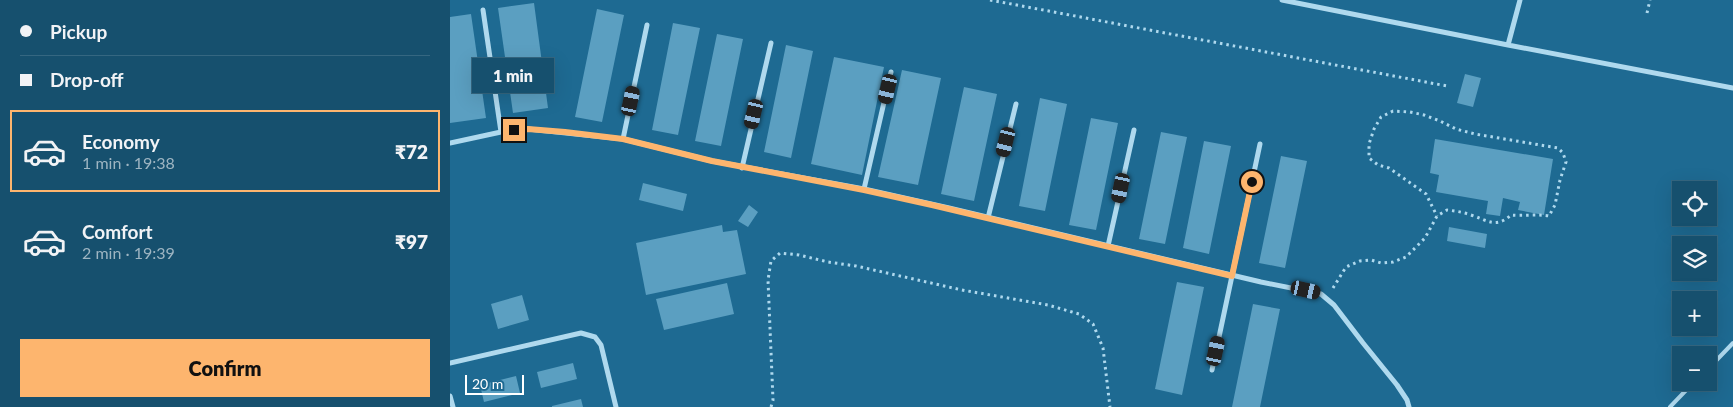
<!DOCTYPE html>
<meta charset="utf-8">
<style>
body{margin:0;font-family:Lato,sans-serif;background:#1f5773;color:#f1f3f6;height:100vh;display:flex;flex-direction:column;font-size:19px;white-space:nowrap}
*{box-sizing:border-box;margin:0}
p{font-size:16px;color:#9eb5c2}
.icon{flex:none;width:28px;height:28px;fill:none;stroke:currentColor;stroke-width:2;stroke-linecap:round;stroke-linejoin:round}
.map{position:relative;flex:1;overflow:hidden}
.side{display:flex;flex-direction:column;background:#16506e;width:450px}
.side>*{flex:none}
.hud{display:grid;align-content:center;height:110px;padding:0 20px;background:#16506e}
.tools{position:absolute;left:1222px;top:181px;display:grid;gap:10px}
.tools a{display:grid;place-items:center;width:45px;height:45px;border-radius:0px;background:#16506e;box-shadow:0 5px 20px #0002,0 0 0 1px #356781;font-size:25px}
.scale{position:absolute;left:15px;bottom:12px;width:59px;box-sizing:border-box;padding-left:5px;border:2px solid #fff;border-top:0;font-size:14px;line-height:18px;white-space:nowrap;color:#fff;-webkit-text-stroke:4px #1e6a92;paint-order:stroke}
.end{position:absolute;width:22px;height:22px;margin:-11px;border:6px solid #fdb56e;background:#111;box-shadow:0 0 0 2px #111}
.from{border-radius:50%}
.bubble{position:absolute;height:35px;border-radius:0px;background:#16506e;box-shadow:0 5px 20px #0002,0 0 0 1px #356781;font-size:16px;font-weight:800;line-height:35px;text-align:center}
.car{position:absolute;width:15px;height:30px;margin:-15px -8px;border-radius:6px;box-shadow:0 0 4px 1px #0007;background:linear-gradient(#222 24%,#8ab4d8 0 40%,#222 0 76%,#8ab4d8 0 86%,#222 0)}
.hud b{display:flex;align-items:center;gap:18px;height:48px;font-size:19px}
.hud b+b{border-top:1px solid #356781}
.hud i{width:12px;height:12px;background:#f1f3f6}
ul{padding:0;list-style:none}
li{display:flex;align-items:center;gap:15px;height:82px;margin:0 10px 8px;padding:0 10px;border:2px solid transparent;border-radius:0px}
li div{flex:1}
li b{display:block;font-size:19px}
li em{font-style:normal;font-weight:800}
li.on{border-color:#fdb56e}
li>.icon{width:45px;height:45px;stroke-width:1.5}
.action{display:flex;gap:10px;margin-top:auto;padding:10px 20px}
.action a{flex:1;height:58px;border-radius:0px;background:#fdb56e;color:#111;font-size:20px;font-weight:800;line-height:58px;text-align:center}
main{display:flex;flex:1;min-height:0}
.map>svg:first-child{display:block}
</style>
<main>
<section class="side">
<div class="hud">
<b><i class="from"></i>Pickup</b>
<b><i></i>Drop-off</b>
</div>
<ul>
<li class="on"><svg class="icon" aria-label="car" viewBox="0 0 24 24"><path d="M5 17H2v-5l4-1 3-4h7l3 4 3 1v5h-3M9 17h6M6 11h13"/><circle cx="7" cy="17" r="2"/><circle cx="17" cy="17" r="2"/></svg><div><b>Economy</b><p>1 min · 19:38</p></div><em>₹72</em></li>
<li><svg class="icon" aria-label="car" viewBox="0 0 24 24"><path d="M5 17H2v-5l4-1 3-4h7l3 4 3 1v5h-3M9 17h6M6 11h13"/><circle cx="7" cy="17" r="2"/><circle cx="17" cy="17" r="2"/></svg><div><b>Comfort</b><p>2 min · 19:39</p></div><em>₹97</em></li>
</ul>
<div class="action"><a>Confirm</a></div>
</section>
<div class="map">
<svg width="1283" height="407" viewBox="0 0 1283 407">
<rect width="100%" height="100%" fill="#1e6a92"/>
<path fill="#5b9fc1" d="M 84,3 L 98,108 L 63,113 L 48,8 Z
M 147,9 L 174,15 L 152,122 L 125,117 Z
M 21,14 L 36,118 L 0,123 L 0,17 Z
M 223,23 L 250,28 L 228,135 L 202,130 Z
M 267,34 L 293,39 L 271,146 L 245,141 Z
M 336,45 L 363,51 L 341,158 L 314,152 Z
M 384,57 L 434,67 L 412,175 L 361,164 Z
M 452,70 L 491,78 L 468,185 L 428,177 Z
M 1015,74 L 1031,78 L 1023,107 L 1007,103 Z
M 514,87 L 547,94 L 524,201 L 491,194 Z
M 590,98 L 617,104 L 595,211 L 569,206 Z
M 641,118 L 668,123 L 646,230 L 619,225 Z
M 711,132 L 737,137 L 715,244 L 689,239 Z
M 985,139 L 1103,159 L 1094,215 L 1068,210 L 1070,202 L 1053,198 L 1050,216 L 1036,214 L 1038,201 L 986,192 L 989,175 L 980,173 Z
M 754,141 L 781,146 L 759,254 L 733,248 Z
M 831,156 L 857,161 L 835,268 L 809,263 Z
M 193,183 L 237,194 L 233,211 L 189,200 Z
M 299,205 L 308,212 L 298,227 L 288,221 Z
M 272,225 L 273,232 L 287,230 L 296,274 L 196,295 L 186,243 Z
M 999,227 L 1037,234 L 1035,248 L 997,241 Z
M 727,282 L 754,287 L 732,395 L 705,389 Z
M 277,283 L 284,314 L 214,330 L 206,299 Z
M 72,295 L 79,320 L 48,329 L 41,304 Z
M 803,304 L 830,309 L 810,407 L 782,407 Z
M 123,363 L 127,379 L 91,388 L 87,372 Z
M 66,376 L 70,393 L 34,402 L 30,385 Z
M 131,399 L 133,407 L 102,407 L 102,406 Z"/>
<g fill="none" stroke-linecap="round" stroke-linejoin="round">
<path stroke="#afd9ee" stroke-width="3" stroke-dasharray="2.5 4" stroke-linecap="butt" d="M 540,0 L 997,86
M 1197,13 L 1200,0
M 883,288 L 896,267 L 910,261 L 921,260 L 931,263 L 943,262 L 956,257 L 975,238 L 987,216 L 997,210 C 1005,211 1013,212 1021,215 C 1037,220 1046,229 1061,215 C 1072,216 1091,214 1099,216 L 1105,205 L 1110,180 L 1116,162 L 1113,153 L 1108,148 L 1025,134 L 1006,129 L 990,121 L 974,115 L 960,112 L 943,111 L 931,117 L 924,129 L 919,144 L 919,158 L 928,165 L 939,168 L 976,194 L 987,216
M 321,407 L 323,400 L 318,280 L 321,261 L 330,253 L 349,255 L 378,262 L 406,266 L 512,290 L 598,305 L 629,314 L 643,324 L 653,348 L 660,407"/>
<path stroke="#afd9ee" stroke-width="4" d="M 1259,368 L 1283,343
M 1220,407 L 1244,382"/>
<path stroke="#afd9ee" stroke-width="5" d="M 832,0 L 1058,45 L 1070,0
M 33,10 L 51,132
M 1058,45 L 1283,88
M 173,139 L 197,25
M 0,143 L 51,132 L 78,129 L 173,139 L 262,161 L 414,189 L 499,208 L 811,282 L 871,294 L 884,305 L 913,343 L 947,385 L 957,400 L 959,407
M 292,168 L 321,43
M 414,189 L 441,72
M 538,218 L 566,104
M 658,246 L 684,130
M 0,363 L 131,333 L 145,337 L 151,345 L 166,407
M 762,370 L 810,144
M 0,396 L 3,407"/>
</g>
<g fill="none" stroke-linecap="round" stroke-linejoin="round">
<path stroke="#fdb56e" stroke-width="6" d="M 64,130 L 78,129 L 115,132 L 173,139 L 262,161 L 414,190 L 482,205 L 782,276 L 802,182"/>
</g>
</svg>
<div class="tools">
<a><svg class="icon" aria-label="locate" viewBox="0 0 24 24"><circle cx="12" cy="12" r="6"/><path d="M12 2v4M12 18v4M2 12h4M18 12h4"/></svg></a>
<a><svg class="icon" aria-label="layers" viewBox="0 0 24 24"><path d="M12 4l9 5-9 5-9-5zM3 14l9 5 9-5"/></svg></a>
<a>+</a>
<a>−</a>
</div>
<div class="scale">20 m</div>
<i class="end from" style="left:802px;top:182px"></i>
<i class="end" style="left:64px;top:130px"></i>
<div class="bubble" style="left:22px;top:58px;width:82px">1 min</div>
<i class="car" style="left:438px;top:89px;rotate:193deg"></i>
<i class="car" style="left:181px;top:101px;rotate:12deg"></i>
<i class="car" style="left:304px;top:114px;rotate:193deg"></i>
<i class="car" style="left:556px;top:142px;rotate:194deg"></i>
<i class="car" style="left:671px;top:188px;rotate:192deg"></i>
<i class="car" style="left:856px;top:290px;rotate:103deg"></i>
<i class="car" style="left:766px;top:351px;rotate:12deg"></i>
</div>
</main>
